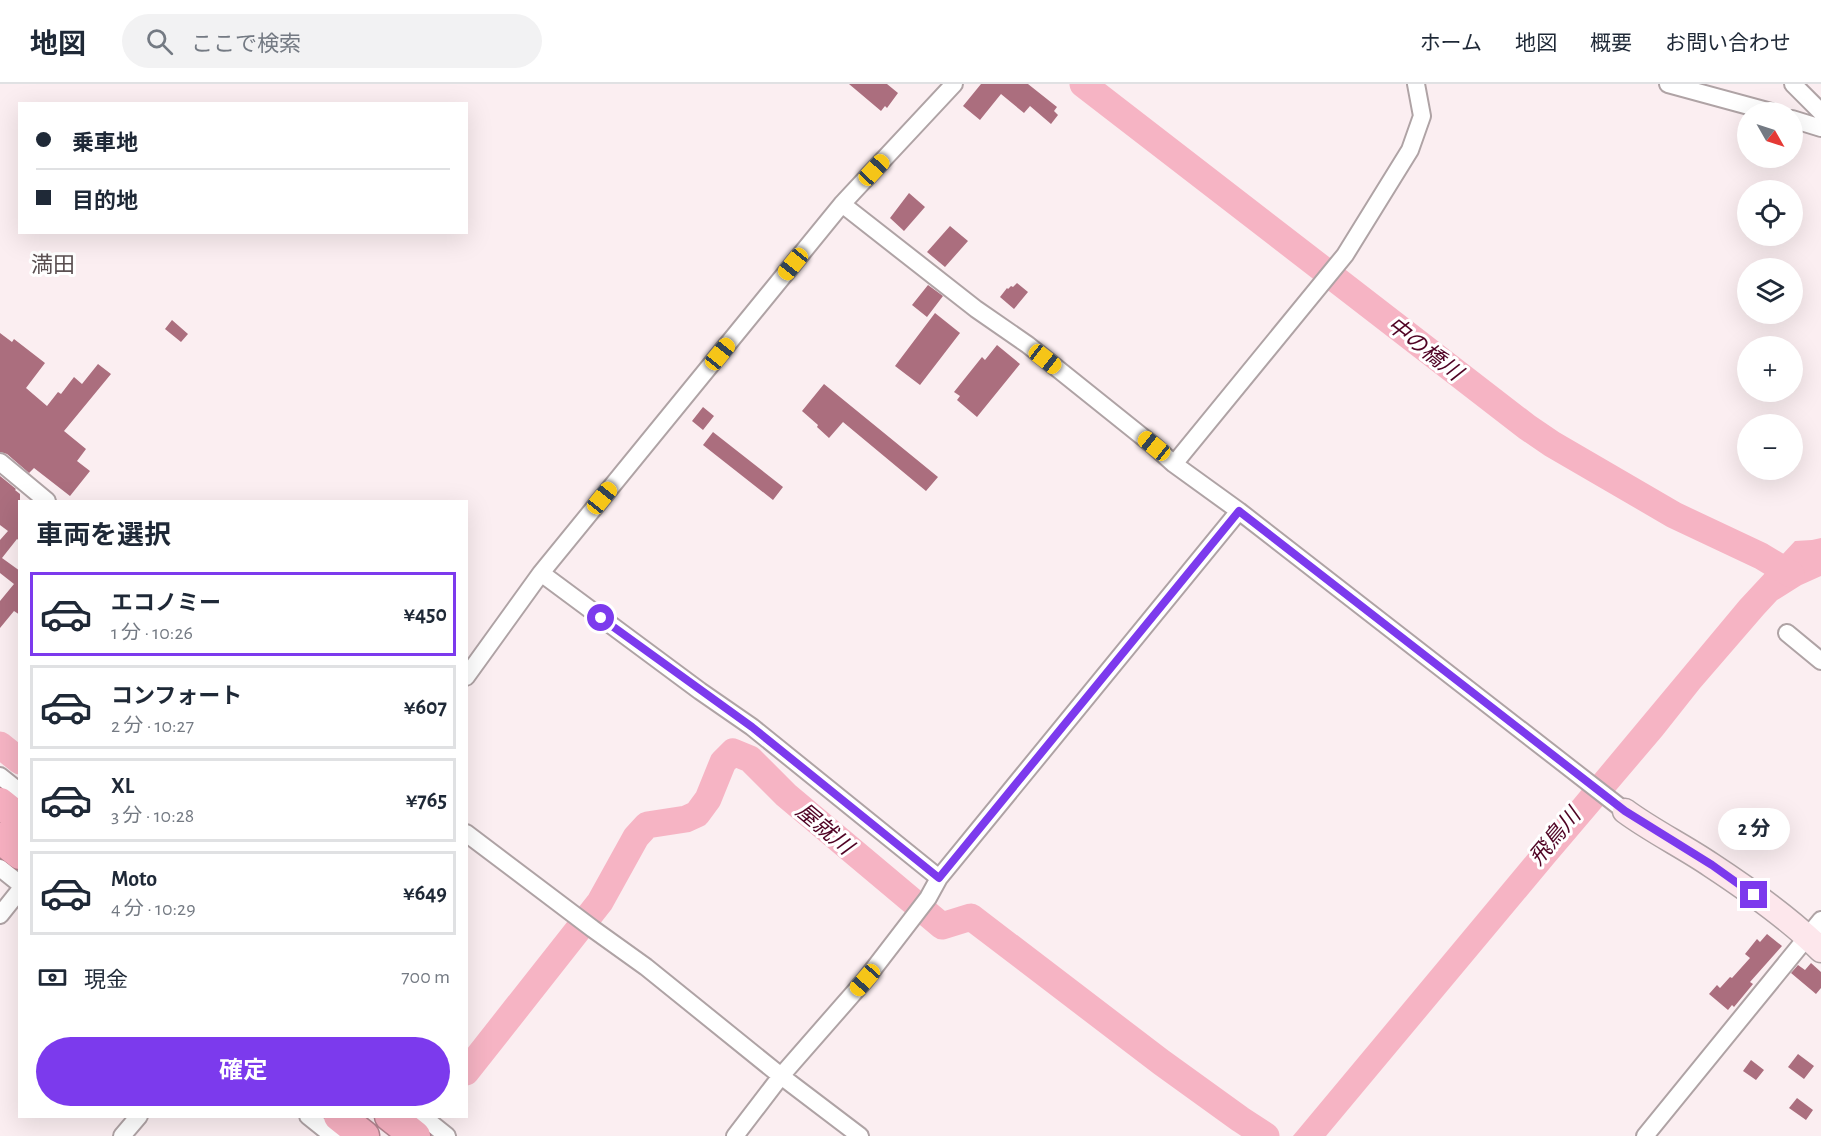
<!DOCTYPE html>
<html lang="ja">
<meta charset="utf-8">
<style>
body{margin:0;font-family:"Alegreya Sans","Noto Sans JP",sans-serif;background:#f2f2f3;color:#1f2937;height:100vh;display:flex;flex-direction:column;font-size:22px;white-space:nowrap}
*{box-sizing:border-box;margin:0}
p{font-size:20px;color:#747a83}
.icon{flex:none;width:33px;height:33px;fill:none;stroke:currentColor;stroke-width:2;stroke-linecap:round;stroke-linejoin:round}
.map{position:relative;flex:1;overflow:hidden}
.drawer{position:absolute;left:18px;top:416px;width:450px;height:618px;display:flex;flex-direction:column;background:#fff;border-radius:0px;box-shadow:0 6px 24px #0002}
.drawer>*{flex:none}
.guide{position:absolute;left:18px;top:18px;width:450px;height:132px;border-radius:0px;box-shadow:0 6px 24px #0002;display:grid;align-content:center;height:132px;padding:0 18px;background:#fff}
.needle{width:39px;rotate:129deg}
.buttons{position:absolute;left:1737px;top:18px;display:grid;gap:12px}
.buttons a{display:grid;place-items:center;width:66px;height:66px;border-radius:50%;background:#fff;box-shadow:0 6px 24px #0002;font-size:30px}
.end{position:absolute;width:27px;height:27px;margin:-14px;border:8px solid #7c3aed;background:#fff;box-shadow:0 0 0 3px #fff}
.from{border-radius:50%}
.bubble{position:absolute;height:42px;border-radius:21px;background:#fff;box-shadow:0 6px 24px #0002;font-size:20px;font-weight:700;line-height:42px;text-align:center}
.car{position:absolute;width:18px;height:36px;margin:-18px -9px;border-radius:8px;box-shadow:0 0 4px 2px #0007;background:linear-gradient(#f5c518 24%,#345 0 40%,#f5c518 0 76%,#345 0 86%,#f5c518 0)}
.guide b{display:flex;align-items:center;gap:21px;height:57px;font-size:22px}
.guide b+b{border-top:2px solid #e0e1e3}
.guide i{width:15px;height:15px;background:#1f2937}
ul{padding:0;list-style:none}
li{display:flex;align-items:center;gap:18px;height:84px;margin:0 12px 9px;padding:0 6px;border:3px solid #e0e1e3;border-radius:0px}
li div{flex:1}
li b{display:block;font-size:22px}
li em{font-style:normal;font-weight:700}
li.active{border-color:#7c3aed}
li>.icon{width:54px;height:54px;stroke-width:1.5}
h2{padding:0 18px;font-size:27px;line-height:72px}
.pay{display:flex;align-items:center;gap:15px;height:66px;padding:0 18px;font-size:22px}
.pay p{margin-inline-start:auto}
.primary-button{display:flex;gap:12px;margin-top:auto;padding:12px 18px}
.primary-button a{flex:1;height:69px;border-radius:36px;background:#7c3aed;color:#fff;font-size:24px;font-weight:700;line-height:69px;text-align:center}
header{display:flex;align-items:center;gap:36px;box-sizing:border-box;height:84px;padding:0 30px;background:#fff;border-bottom:2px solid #e0e1e3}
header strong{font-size:28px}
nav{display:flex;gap:33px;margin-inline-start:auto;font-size:21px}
.search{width:420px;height:54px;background:#f2f2f3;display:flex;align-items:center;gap:15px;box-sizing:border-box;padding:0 21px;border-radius:33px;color:#747a83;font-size:22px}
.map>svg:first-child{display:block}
</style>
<header>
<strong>地図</strong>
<div class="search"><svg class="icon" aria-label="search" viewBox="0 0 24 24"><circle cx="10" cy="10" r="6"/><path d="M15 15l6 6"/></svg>ここで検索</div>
<nav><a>ホーム</a><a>地図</a><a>概要</a><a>お問い合わせ</a></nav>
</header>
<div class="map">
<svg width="1821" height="1052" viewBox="0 0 1821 1052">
<rect width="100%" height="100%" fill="#fbeef1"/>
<path fill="#f6b4c4" d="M 1821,454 L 1821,492 L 1801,501 L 1777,516 L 1764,530 L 1700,604 L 1662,652 L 1554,779 L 1326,1052 L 1293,1052 L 1740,516 L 1795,457 L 1812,456 Z"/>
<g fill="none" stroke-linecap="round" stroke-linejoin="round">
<path stroke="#f6b4c4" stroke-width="27" d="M 1083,0 L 1527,343 L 1552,360 L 1674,431 L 1761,472 L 1791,490
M 0,661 L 20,677
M 466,988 L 600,818 L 636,753 L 647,741 L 686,735 L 697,730 L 708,715 L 723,678 L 733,668 L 750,675 L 786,711 L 942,842 L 971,833 L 1161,978 L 1240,1035 L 1266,1052"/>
</g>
<path fill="#ab6e7e" d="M 849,0 L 887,0 L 898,9 L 887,24 L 885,22 L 881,27 Z
M 981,0 L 1028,0 L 1057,23 L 1054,27 L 1058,31 L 1051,40 L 1030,22 L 1024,29 L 1001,10 L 980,36 L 963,22 Z
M 909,109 L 925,123 L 904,147 L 890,134 Z
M 950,142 L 968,157 L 945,183 L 927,168 Z
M 1017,199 L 1028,208 L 1014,225 L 1000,213 L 1007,204 L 1008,205 L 1011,202 L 1013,203 Z
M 928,201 L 943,212 L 927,233 L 912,221 Z
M 935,229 L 960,249 L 920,301 L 895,282 Z
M 172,236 L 188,250 L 181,258 L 165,245 Z
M 0,249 L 12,258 L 14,255 L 45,279 L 26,304 L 47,322 L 58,308 L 61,310 L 74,293 L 82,300 L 98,280 L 111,290 L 64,347 L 86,365 L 77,377 L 90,387 L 70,412 L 34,384 L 29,389 L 7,370 L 0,368 Z
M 997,261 L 1020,280 L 977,333 L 957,316 L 960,312 L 954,308 L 982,273 L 985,276 Z
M 824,300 L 938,393 L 926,407 L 843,338 L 829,354 L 817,343 L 818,341 L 802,327 Z
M 703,323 L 714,332 L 703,346 L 692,337 Z
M 713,348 L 783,403 L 773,416 L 703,361 Z
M 0,392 L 16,405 L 15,406 L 20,410 L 20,457 L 17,455 L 2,474 L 20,487 L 20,531 L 14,527 L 0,544 L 0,517 L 14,500 L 0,489 L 0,456 L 8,447 L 0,441 Z
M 1767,850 L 1782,862 L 1750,898 L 1753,900 L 1734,923 L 1732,921 L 1728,926 L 1709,910 L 1717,901 L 1720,904 L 1730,893 L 1732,894 L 1750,874 L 1745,870 L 1757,855 L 1760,858 Z
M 1811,879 L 1821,888 L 1821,904 L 1816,910 L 1791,889 L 1798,881 L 1805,886 Z
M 1798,970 L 1814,982 L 1804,995 L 1788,983 Z
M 1751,976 L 1764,986 L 1756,996 L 1743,987 Z
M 1797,1014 L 1813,1026 L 1806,1036 L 1789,1024 Z"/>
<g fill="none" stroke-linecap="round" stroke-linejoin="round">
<defs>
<path id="street" d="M 1668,0 L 1771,28
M 1793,0 L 1821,28
M 1792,35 L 1821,44
M 842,120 L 976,225 L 1028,261 L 1154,362 L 1174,380 L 1239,427 L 1625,727
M 0,378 L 47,417
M 1174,380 L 1345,171 L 1410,66 L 1422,32 L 1416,0
M 541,489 L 700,607 L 752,643 L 939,794
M 1787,549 L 1821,577
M 466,593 L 541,489 L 842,120 L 954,0
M 0,692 L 20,708
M 466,749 L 593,845 L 646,883 L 781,992 L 860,1052
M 0,784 L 20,800
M 0,831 L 20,806
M 308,1032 L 333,1052
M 422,1032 L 447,1052
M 122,1052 L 139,1032
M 735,1052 L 781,992 L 865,896 L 928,814 L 939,794 L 1239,427
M 1645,1052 L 1821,836"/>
<path id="secondary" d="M 1625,727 C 1652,747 1683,762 1711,781 C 1749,806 1789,834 1821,866"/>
<path id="highway" d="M 0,719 L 20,735
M 0,754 L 20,770
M 339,1032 L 364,1052
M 390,1032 L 415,1052"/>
</defs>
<use href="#street" stroke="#afa3a5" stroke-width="20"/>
<use href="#secondary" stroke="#afa3a5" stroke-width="27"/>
<use href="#highway" stroke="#b3848f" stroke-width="33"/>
<use href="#street" stroke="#fff" stroke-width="16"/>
<use href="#secondary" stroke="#fde7ec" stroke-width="24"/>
<use href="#highway" stroke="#f7b0c1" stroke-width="30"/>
</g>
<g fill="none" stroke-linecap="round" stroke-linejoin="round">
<path stroke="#7c3aed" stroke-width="8" d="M 601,534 L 752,643 L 939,794 L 1239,427 L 1625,727 L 1712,781 L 1754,811"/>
</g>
<g text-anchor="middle" stroke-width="6" stroke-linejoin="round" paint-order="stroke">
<g font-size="22" fill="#5a4f51" stroke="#fff">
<text x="53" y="188">満田</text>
</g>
<g font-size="22" font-style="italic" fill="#500324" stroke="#fff">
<text transform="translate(1425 264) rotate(38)" y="8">中の橋川</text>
<text transform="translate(825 744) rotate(40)" y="8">屋就川</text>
<text transform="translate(1554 752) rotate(-50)" y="8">飛鳥川</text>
</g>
</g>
</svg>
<div class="buttons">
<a><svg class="needle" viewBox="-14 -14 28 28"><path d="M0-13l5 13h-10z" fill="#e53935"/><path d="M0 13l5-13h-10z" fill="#747a83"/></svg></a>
<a><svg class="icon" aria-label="locate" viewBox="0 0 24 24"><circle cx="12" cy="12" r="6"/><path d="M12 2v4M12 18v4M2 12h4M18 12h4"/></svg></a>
<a><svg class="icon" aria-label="layers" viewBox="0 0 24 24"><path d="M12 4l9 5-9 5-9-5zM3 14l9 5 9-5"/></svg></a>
<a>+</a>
<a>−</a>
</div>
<i class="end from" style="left:601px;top:534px"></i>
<i class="end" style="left:1754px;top:811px"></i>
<div class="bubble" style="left:1718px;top:724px;width:72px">2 分</div>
<i class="car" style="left:874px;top:86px;rotate:43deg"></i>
<i class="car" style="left:793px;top:180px;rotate:219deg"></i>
<i class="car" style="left:720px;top:270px;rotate:39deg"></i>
<i class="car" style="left:1045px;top:275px;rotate:128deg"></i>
<i class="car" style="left:1154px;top:362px;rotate:309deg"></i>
<i class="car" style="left:602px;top:414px;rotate:39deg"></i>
<i class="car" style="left:865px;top:896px;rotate:221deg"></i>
<div class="guide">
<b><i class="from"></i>乗車地</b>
<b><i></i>目的地</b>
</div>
<section class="drawer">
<h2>車両を選択</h2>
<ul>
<li class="active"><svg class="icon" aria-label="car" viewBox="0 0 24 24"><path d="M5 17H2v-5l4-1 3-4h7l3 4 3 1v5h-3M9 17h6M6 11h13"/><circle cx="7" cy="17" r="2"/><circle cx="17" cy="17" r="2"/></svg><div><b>エコノミー</b><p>1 分 · 10:26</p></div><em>¥450</em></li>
<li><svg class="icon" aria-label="car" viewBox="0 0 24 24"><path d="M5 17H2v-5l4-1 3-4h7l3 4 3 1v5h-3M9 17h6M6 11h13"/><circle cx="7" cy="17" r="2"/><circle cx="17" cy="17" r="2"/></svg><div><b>コンフォート</b><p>2 分 · 10:27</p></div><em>¥607</em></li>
<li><svg class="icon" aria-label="car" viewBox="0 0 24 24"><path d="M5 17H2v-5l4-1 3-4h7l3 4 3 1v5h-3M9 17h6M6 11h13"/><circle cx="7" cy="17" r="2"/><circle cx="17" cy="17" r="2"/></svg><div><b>XL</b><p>3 分 · 10:28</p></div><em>¥765</em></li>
<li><svg class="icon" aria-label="car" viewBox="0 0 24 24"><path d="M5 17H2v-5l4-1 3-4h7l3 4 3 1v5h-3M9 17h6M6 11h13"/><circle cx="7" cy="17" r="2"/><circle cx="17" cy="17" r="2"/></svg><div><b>Moto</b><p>4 分 · 10:29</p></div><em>¥649</em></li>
</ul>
<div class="pay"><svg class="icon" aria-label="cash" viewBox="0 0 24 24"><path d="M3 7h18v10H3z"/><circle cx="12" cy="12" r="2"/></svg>現金<p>700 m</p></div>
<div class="primary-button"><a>確定</a></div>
</section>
</div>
